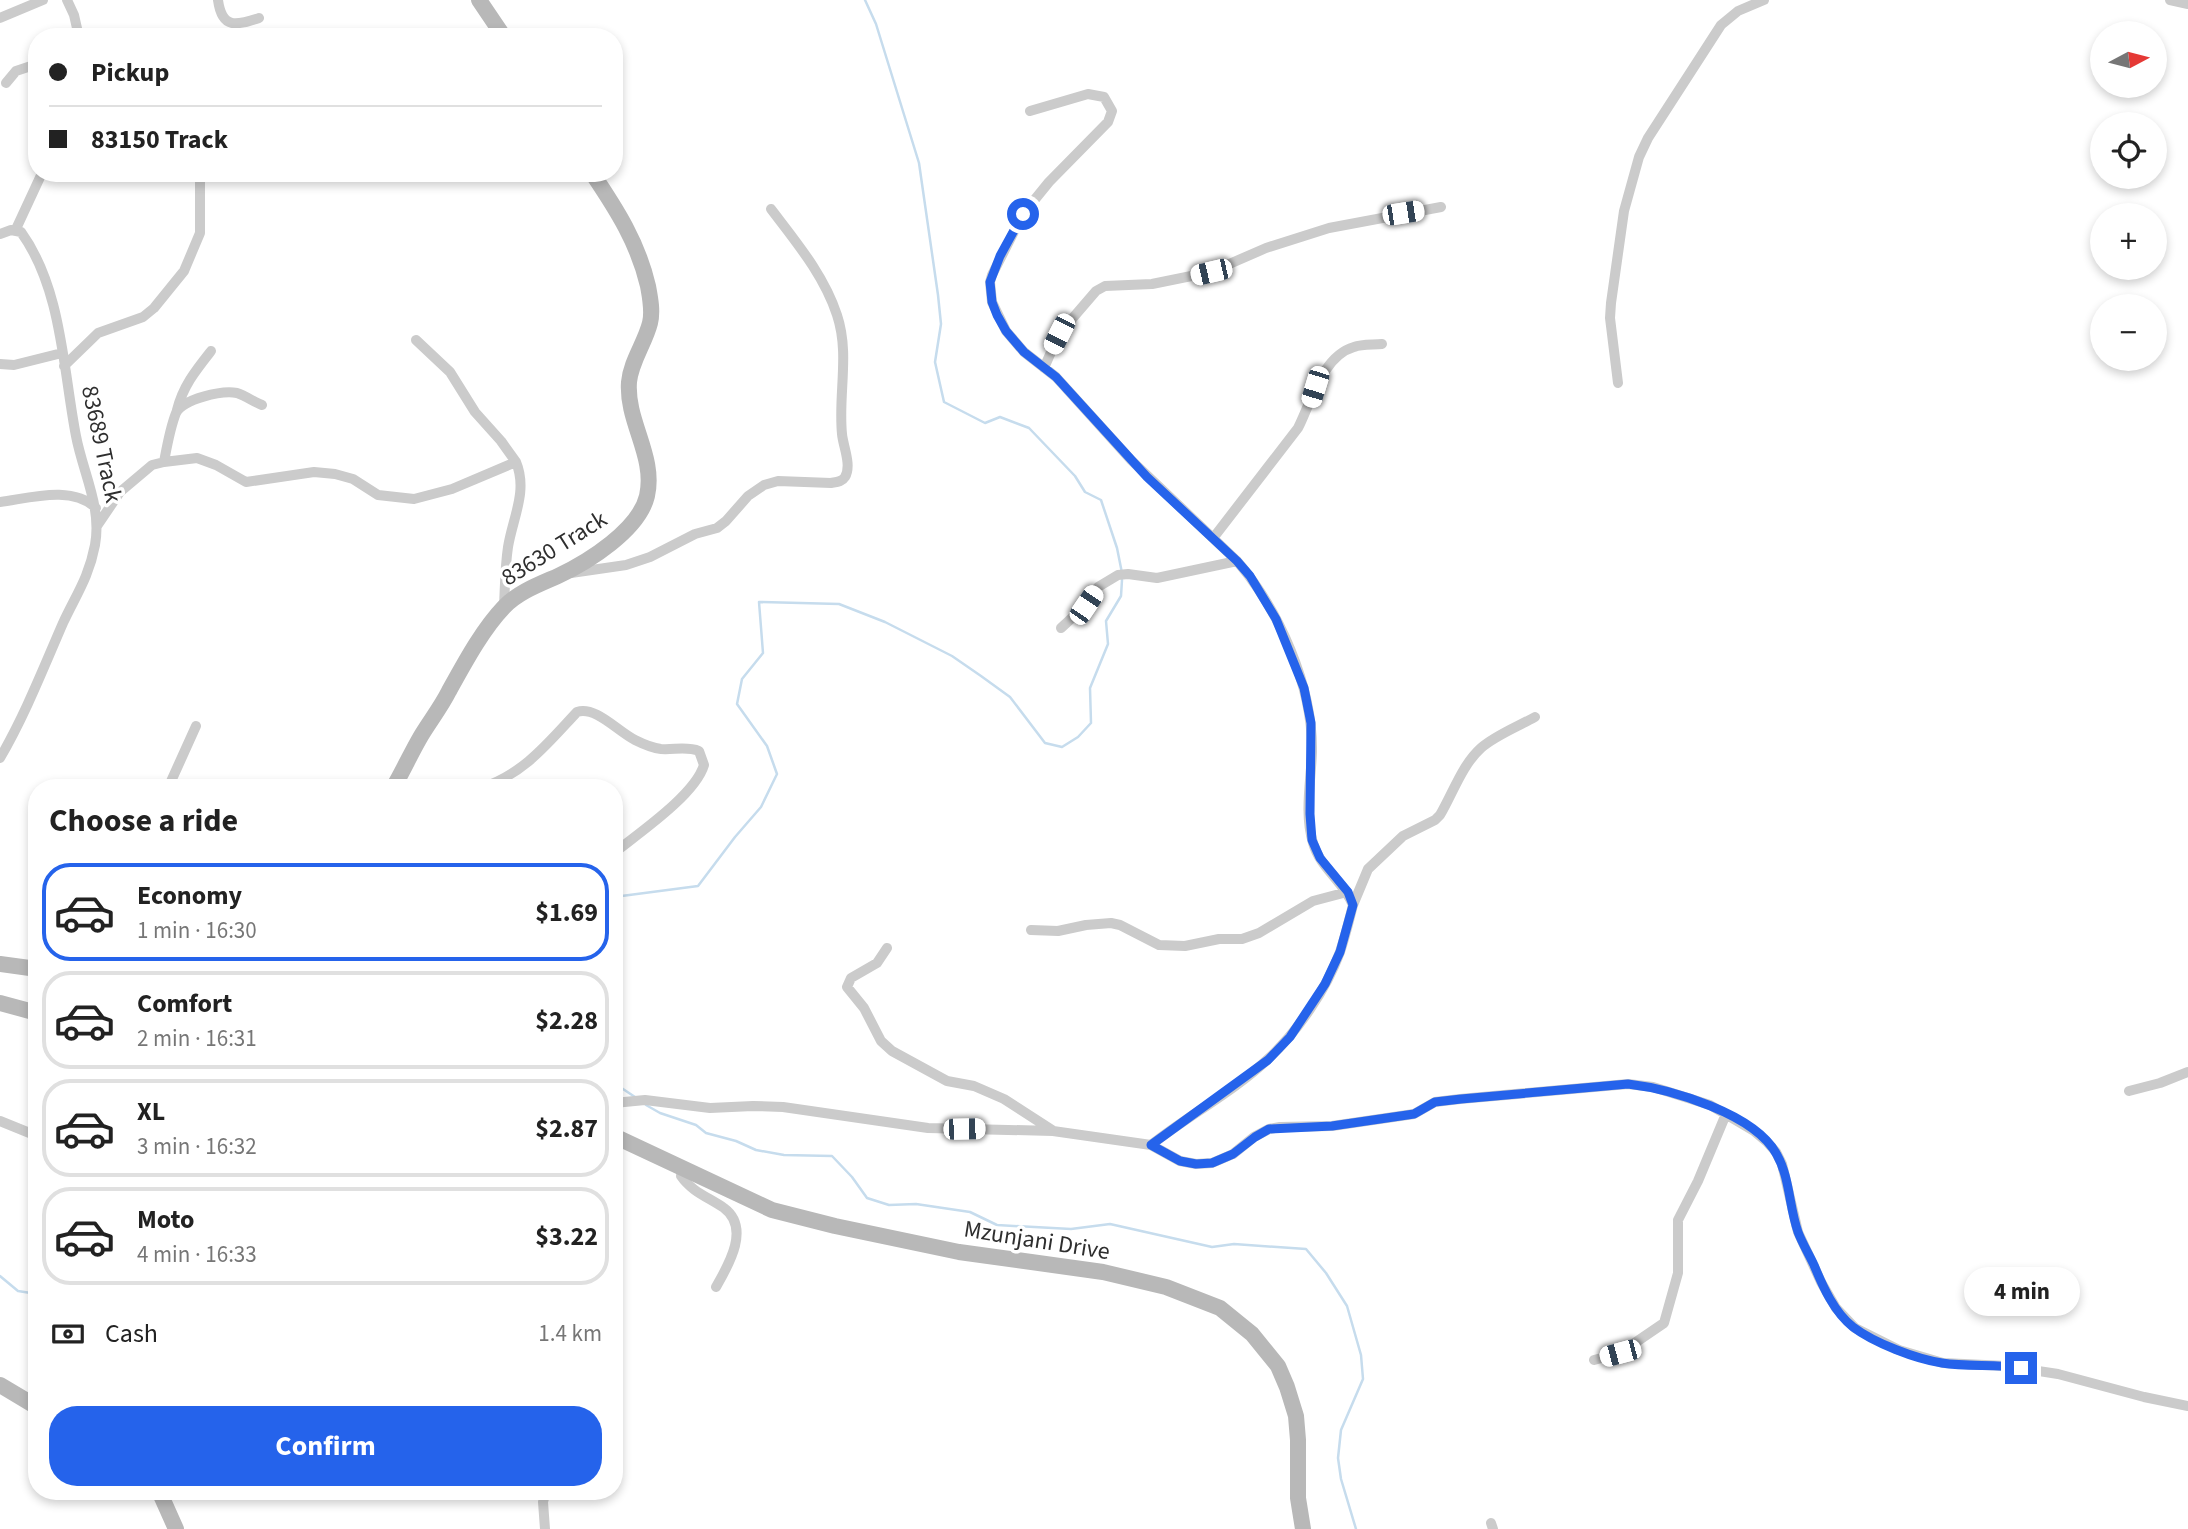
<!DOCTYPE html>
<meta charset="utf-8">
<style>
body{margin:0;font-family:"Source Sans 3",sans-serif;background:#f2f2f2;color:#222;height:100vh;display:flex;flex-direction:column;font-size:26px;white-space:nowrap}
*{box-sizing:border-box;margin:0}
p{font-size:23px;color:#767676}
.icon{flex:none;width:38px;height:38px;fill:none;stroke:currentColor;stroke-width:2;stroke-linecap:round;stroke-linejoin:round}
.map{position:relative;flex:1;overflow:hidden}
.sheet{position:absolute;left:28px;top:779px;width:595px;height:721px;display:flex;flex-direction:column;background:#fff;border-radius:28px;box-shadow:0 4px 10px #0003}
.sheet>*{flex:none}
.guide{position:absolute;left:28px;top:28px;width:595px;height:154px;border-radius:28px;box-shadow:0 4px 10px #0003;display:grid;align-content:center;height:154px;padding:0 21px;background:#fff}
.needle{width:46px;rotate:83deg}
.fabs{position:absolute;left:2090px;top:21px;display:grid;gap:14px}
.fabs a{display:grid;place-items:center;width:77px;height:77px;border-radius:50%;background:#fff;box-shadow:0 4px 10px #0003;font-size:35px}
.end{position:absolute;width:32px;height:32px;margin:-16px;border:9px solid #2563eb;background:#fff;box-shadow:0 0 0 4px #fff}
.from{border-radius:50%}
.bubble{position:absolute;height:49px;border-radius:24px;background:#fff;box-shadow:0 4px 10px #0003;font-size:23px;font-weight:700;line-height:49px;text-align:center}
.car{position:absolute;width:21px;height:42px;margin:-21px -10px;border-radius:9px;box-shadow:0 0 5px 2px #0007;background:linear-gradient(#fff 24%,#345 0 40%,#fff 0 76%,#345 0 86%,#fff 0)}
.guide b{display:flex;align-items:center;gap:24px;height:66px;font-size:26px}
.guide b+b{border-top:2px solid #e0e0e0}
.guide i{width:18px;height:18px;background:#222}
ul{padding:0;list-style:none}
li{display:flex;align-items:center;gap:21px;height:98px;margin:0 14px 10px;padding:0 7px;border:4px solid #e0e0e0;border-radius:28px}
li div{flex:1}
li b{display:block;font-size:26px}
li em{font-style:normal;font-weight:700}
li.on{border-color:#2563eb}
li>.icon{width:63px;height:63px;stroke-width:1.5}
h2{padding:0 21px;font-size:32px;line-height:84px}
.pay{display:flex;align-items:center;gap:18px;height:77px;padding:0 21px;font-size:26px}
.pay p{margin-inline-start:auto}
.cta{display:flex;gap:14px;margin-top:auto;padding:14px 21px}
.cta a{flex:1;height:80px;border-radius:28px;background:#2563eb;color:#fff;font-size:28px;font-weight:700;line-height:80px;text-align:center}
.map>svg:first-child{display:block}
</style>
<div class="map">
<svg width="2188" height="1529" viewBox="0 0 2188 1529">
<rect width="100%" height="100%" fill="#fff"/>
<g fill="none" stroke-linecap="round" stroke-linejoin="round">
<path stroke="#c6dced" stroke-width="2.5" d="M 865,0 L 876,24 L 919,163 L 938,295 L 941,324 L 935,362 L 944,402 L 985,423 L 1000,417 L 1029,428 L 1075,476 L 1085,492 L 1101,500 L 1117,548 L 1122,573
M 614,897 L 698,886 L 735,837 L 761,807 L 777,774 L 767,746 L 737,704 L 742,679 L 763,653 L 759,602 L 839,604 L 885,622 L 952,656 L 981,676 L 1010,697 L 1045,743 L 1062,747 L 1078,737 L 1091,723 L 1090,688 L 1108,644 L 1106,621 L 1121,596 L 1122,580
M 614,1083 L 635,1097
M 646,1105 L 660,1113 L 696,1125 L 706,1133 L 736,1141 L 756,1150 L 784,1155 L 832,1156 L 852,1177 L 867,1198 L 889,1205 L 916,1204 L 970,1212 L 997,1225 L 1071,1229 L 1110,1224 L 1212,1247 L 1234,1244 L 1306,1249 L 1326,1273 L 1347,1306 L 1361,1355 L 1363,1379 L 1341,1430 L 1338,1458 L 1341,1479 L 1356,1529
M 0,1276 L 18,1291 L 37,1294"/>
<path stroke="#cbcbcb" stroke-width="10" d="M 67,0 L 74,15 L 79,37
M 218,0 C 222,30 237,25 259,18
M 2170,0 L 2188,4
M 0,18 L 43,0
M 6,83 L 16,71 L 37,64
M 1030,111 L 1088,94 L 1104,97 L 1112,111 L 1108,122 L 1049,182 L 1023,214 L 992,275 L 990,282 L 992,302 L 1006,331 L 1024,352 L 1056,377 L 1131,460 L 1237,561 C 1279,610 1313,686 1312,752 C 1311,781 1304,814 1313,843 C 1320,868 1343,881 1353,905 L 1368,869 L 1403,836 L 1435,820 L 1440,815 C 1453,793 1462,765 1481,748 C 1496,735 1517,727 1535,717
M 16,229 L 42,173
M 0,234 L 11,230 L 21,232 C 62,289 63,369 76,436 C 83,473 102,507 95,545 C 89,577 76,595 63,623 C 43,669 25,715 0,758
M 416,340 L 450,372 L 475,412 L 501,441 L 516,462
M 0,364 L 14,365 L 62,353
M 64,366 L 98,333 L 143,317 L 154,308 L 184,271 L 200,233 L 200,173
M 1044,368 L 1059,334 L 1096,291 L 1105,286 L 1152,284 L 1211,272 L 1266,248 L 1329,228 L 1441,207
M 1618,383 L 1610,318 L 1611,303 L 1624,211 L 1639,157 L 1648,138 L 1721,25 L 1738,11 L 1764,0
M 177,410 C 183,386 196,370 211,351
M 164,462 C 167,446 170,428 176,413 C 183,399 222,390 237,393 C 246,396 254,402 262,405
M 0,502 C 30,498 72,485 96,508
M 97,526 L 120,492 L 152,465 L 164,462 L 197,458 L 216,465 L 246,482 L 314,472 L 335,474 L 353,479 L 378,495 L 414,499 L 452,489 L 516,462 C 528,491 513,517 508,547 C 505,567 505,586 504,607
M 1214,537 L 1298,428 C 1311,403 1322,356 1354,347 C 1362,344 1373,345 1382,344
M 571,573 L 626,565 L 650,557 L 695,534 L 717,528 L 726,521 L 748,496 L 764,485 L 778,481 L 831,483 C 836,482 842,482 845,477 C 852,465 843,446 842,434 C 838,394 850,354 837,315 C 824,275 796,242 771,209
M 1061,628 L 1086,605 L 1098,587 L 1118,575 L 1128,574 L 1157,578 L 1237,561
M 168,788 L 196,726
M 481,788 C 524,774 548,743 577,712 C 596,706 617,731 635,740 C 643,744 652,748 661,749 C 674,750 687,746 699,751 L 704,765 C 695,795 639,833 614,853
M 1031,930 L 1058,931 L 1086,925 L 1111,923 L 1120,925 L 1159,945 L 1185,946 L 1219,939 L 1242,939 L 1259,933 L 1313,901 L 1347,892
M 887,948 L 877,963 L 851,978 L 847,987 L 864,1008 L 881,1041 L 892,1051 L 947,1081 L 974,1086 L 1004,1099 L 1052,1130
M 2129,1091 L 2160,1083 L 2188,1072
M 614,1103 L 645,1100 L 710,1108 L 753,1106 L 783,1107 L 928,1128 L 1053,1131 L 1151,1145 L 1180,1161 L 1196,1164 L 1212,1163 L 1233,1154 L 1254,1137 L 1269,1129 L 1280,1127 L 1332,1126 L 1414,1114 L 1435,1102 L 1460,1099 L 1628,1084 L 1653,1087 L 1710,1105 L 1754,1131 L 1767,1142 L 1776,1152 L 1782,1164 L 1798,1232 L 1821,1282 L 1836,1308 L 1855,1328 L 1899,1350 L 1943,1363 L 2006,1366 L 2058,1374 L 2144,1397 L 2188,1406
M 0,1121 L 37,1136
M 1151,1145 C 1189,1115 1233,1092 1268,1059 C 1298,1031 1326,990 1340,952 C 1345,937 1349,921 1353,905
M 682,1168 L 681,1176 C 692,1192 708,1197 724,1208 C 751,1228 728,1266 716,1287
M 1594,1360 L 1620,1353 L 1664,1323 L 1678,1273 L 1678,1220 L 1698,1181 L 1726,1114
M 1491,1523 L 1493,1529
M 545,1529 L 543,1502 L 546,1491"/>
<path stroke="#b8b8b8" stroke-width="16" d="M 479,0 L 504,37
M 393,788 C 403,771 411,753 421,736 C 430,721 441,707 449,691 C 464,664 482,630 504,607 C 518,592 540,584 558,576 C 588,562 639,530 647,496 C 656,456 626,422 629,382 C 631,361 645,343 650,323 C 653,311 650,297 648,286 C 638,243 617,210 592,173
M 0,964 L 37,969
M 0,1003 L 37,1013
M 614,1136 L 772,1210 L 835,1226 L 959,1252 L 1103,1272 L 1166,1287 L 1220,1308 L 1252,1334 L 1278,1366 L 1287,1387 L 1296,1416 L 1298,1440 L 1298,1498 L 1303,1529
M 0,1385 L 37,1407
M 159,1491 L 176,1529"/>
</g>
<g fill="none" stroke-linecap="round" stroke-linejoin="round">
<path stroke="#2563eb" stroke-width="9" d="M 1023,214 L 1000,256 L 990,282 L 992,302 L 997,315 L 1006,331 L 1024,352 L 1056,377 L 1147,477 L 1237,561 L 1250,576 L 1276,619 L 1304,688 L 1311,723 L 1310,814 L 1312,840 L 1320,858 L 1348,892 L 1353,905 L 1340,952 L 1325,984 L 1290,1037 L 1268,1060 L 1151,1145 L 1180,1161 L 1196,1164 L 1212,1163 L 1233,1154 L 1255,1137 L 1269,1129 L 1332,1126 L 1414,1114 L 1435,1102 L 1461,1099 L 1628,1084 C 1671,1089 1756,1114 1777,1155 C 1790,1178 1789,1207 1798,1232 C 1802,1243 1809,1254 1814,1265 C 1823,1287 1834,1312 1853,1327 C 1874,1343 1916,1359 1942,1363 C 1968,1367 1995,1364 2021,1368"/>
</g>
<g text-anchor="middle" stroke-width="7" stroke-linejoin="round" paint-order="stroke">
<g font-size="24" fill="#2e2e2e" stroke="#fff">
<text transform="translate(102 444) rotate(78)" y="8">83689 Track</text>
<text transform="translate(554 548) rotate(-32)" y="8">83630 Track</text>
<text transform="translate(1037 1240) rotate(9)" y="8">Mzunjani Drive</text>
</g>
</g>
</svg>
<div class="fabs">
<a><svg class="needle" viewBox="-14 -14 28 28"><path d="M0-13l5 13h-10z" fill="#e53935"/><path d="M0 13l5-13h-10z" fill="#767676"/></svg></a>
<a><svg class="icon" aria-label="locate" viewBox="0 0 24 24"><circle cx="12" cy="12" r="6"/><path d="M12 2v4M12 18v4M2 12h4M18 12h4"/></svg></a>
<a>+</a>
<a>−</a>
</div>
<i class="end from" style="left:1023px;top:214px"></i>
<i class="end" style="left:2021px;top:1368px"></i>
<div class="bubble" style="left:1964px;top:1267px;width:116px">4 min</div>
<i class="car" style="left:1403px;top:213px;rotate:81deg"></i>
<i class="car" style="left:1211px;top:272px;rotate:257deg"></i>
<i class="car" style="left:1059px;top:334px;rotate:207deg"></i>
<i class="car" style="left:1315px;top:387px;rotate:197deg"></i>
<i class="car" style="left:1086px;top:605px;rotate:34deg"></i>
<i class="car" style="left:964px;top:1129px;rotate:89deg"></i>
<i class="car" style="left:1620px;top:1353px;rotate:255deg"></i>
<div class="guide">
<b><i class="from"></i>Pickup</b>
<b><i></i>83150 Track</b>
</div>
<section class="sheet">
<h2>Choose a ride</h2>
<ul>
<li class="on"><svg class="icon" aria-label="car" viewBox="0 0 24 24"><path d="M5 17H2v-5l4-1 3-4h7l3 4 3 1v5h-3M9 17h6M6 11h13"/><circle cx="7" cy="17" r="2"/><circle cx="17" cy="17" r="2"/></svg><div><b>Economy</b><p>1 min · 16:30</p></div><em>$1.69</em></li>
<li><svg class="icon" aria-label="car" viewBox="0 0 24 24"><path d="M5 17H2v-5l4-1 3-4h7l3 4 3 1v5h-3M9 17h6M6 11h13"/><circle cx="7" cy="17" r="2"/><circle cx="17" cy="17" r="2"/></svg><div><b>Comfort</b><p>2 min · 16:31</p></div><em>$2.28</em></li>
<li><svg class="icon" aria-label="car" viewBox="0 0 24 24"><path d="M5 17H2v-5l4-1 3-4h7l3 4 3 1v5h-3M9 17h6M6 11h13"/><circle cx="7" cy="17" r="2"/><circle cx="17" cy="17" r="2"/></svg><div><b>XL</b><p>3 min · 16:32</p></div><em>$2.87</em></li>
<li><svg class="icon" aria-label="car" viewBox="0 0 24 24"><path d="M5 17H2v-5l4-1 3-4h7l3 4 3 1v5h-3M9 17h6M6 11h13"/><circle cx="7" cy="17" r="2"/><circle cx="17" cy="17" r="2"/></svg><div><b>Moto</b><p>4 min · 16:33</p></div><em>$3.22</em></li>
</ul>
<div class="pay"><svg class="icon" aria-label="cash" viewBox="0 0 24 24"><path d="M3 7h18v10H3z"/><circle cx="12" cy="12" r="2"/></svg>Cash<p>1.4 km</p></div>
<div class="cta"><a>Confirm</a></div>
</section>
</div>
